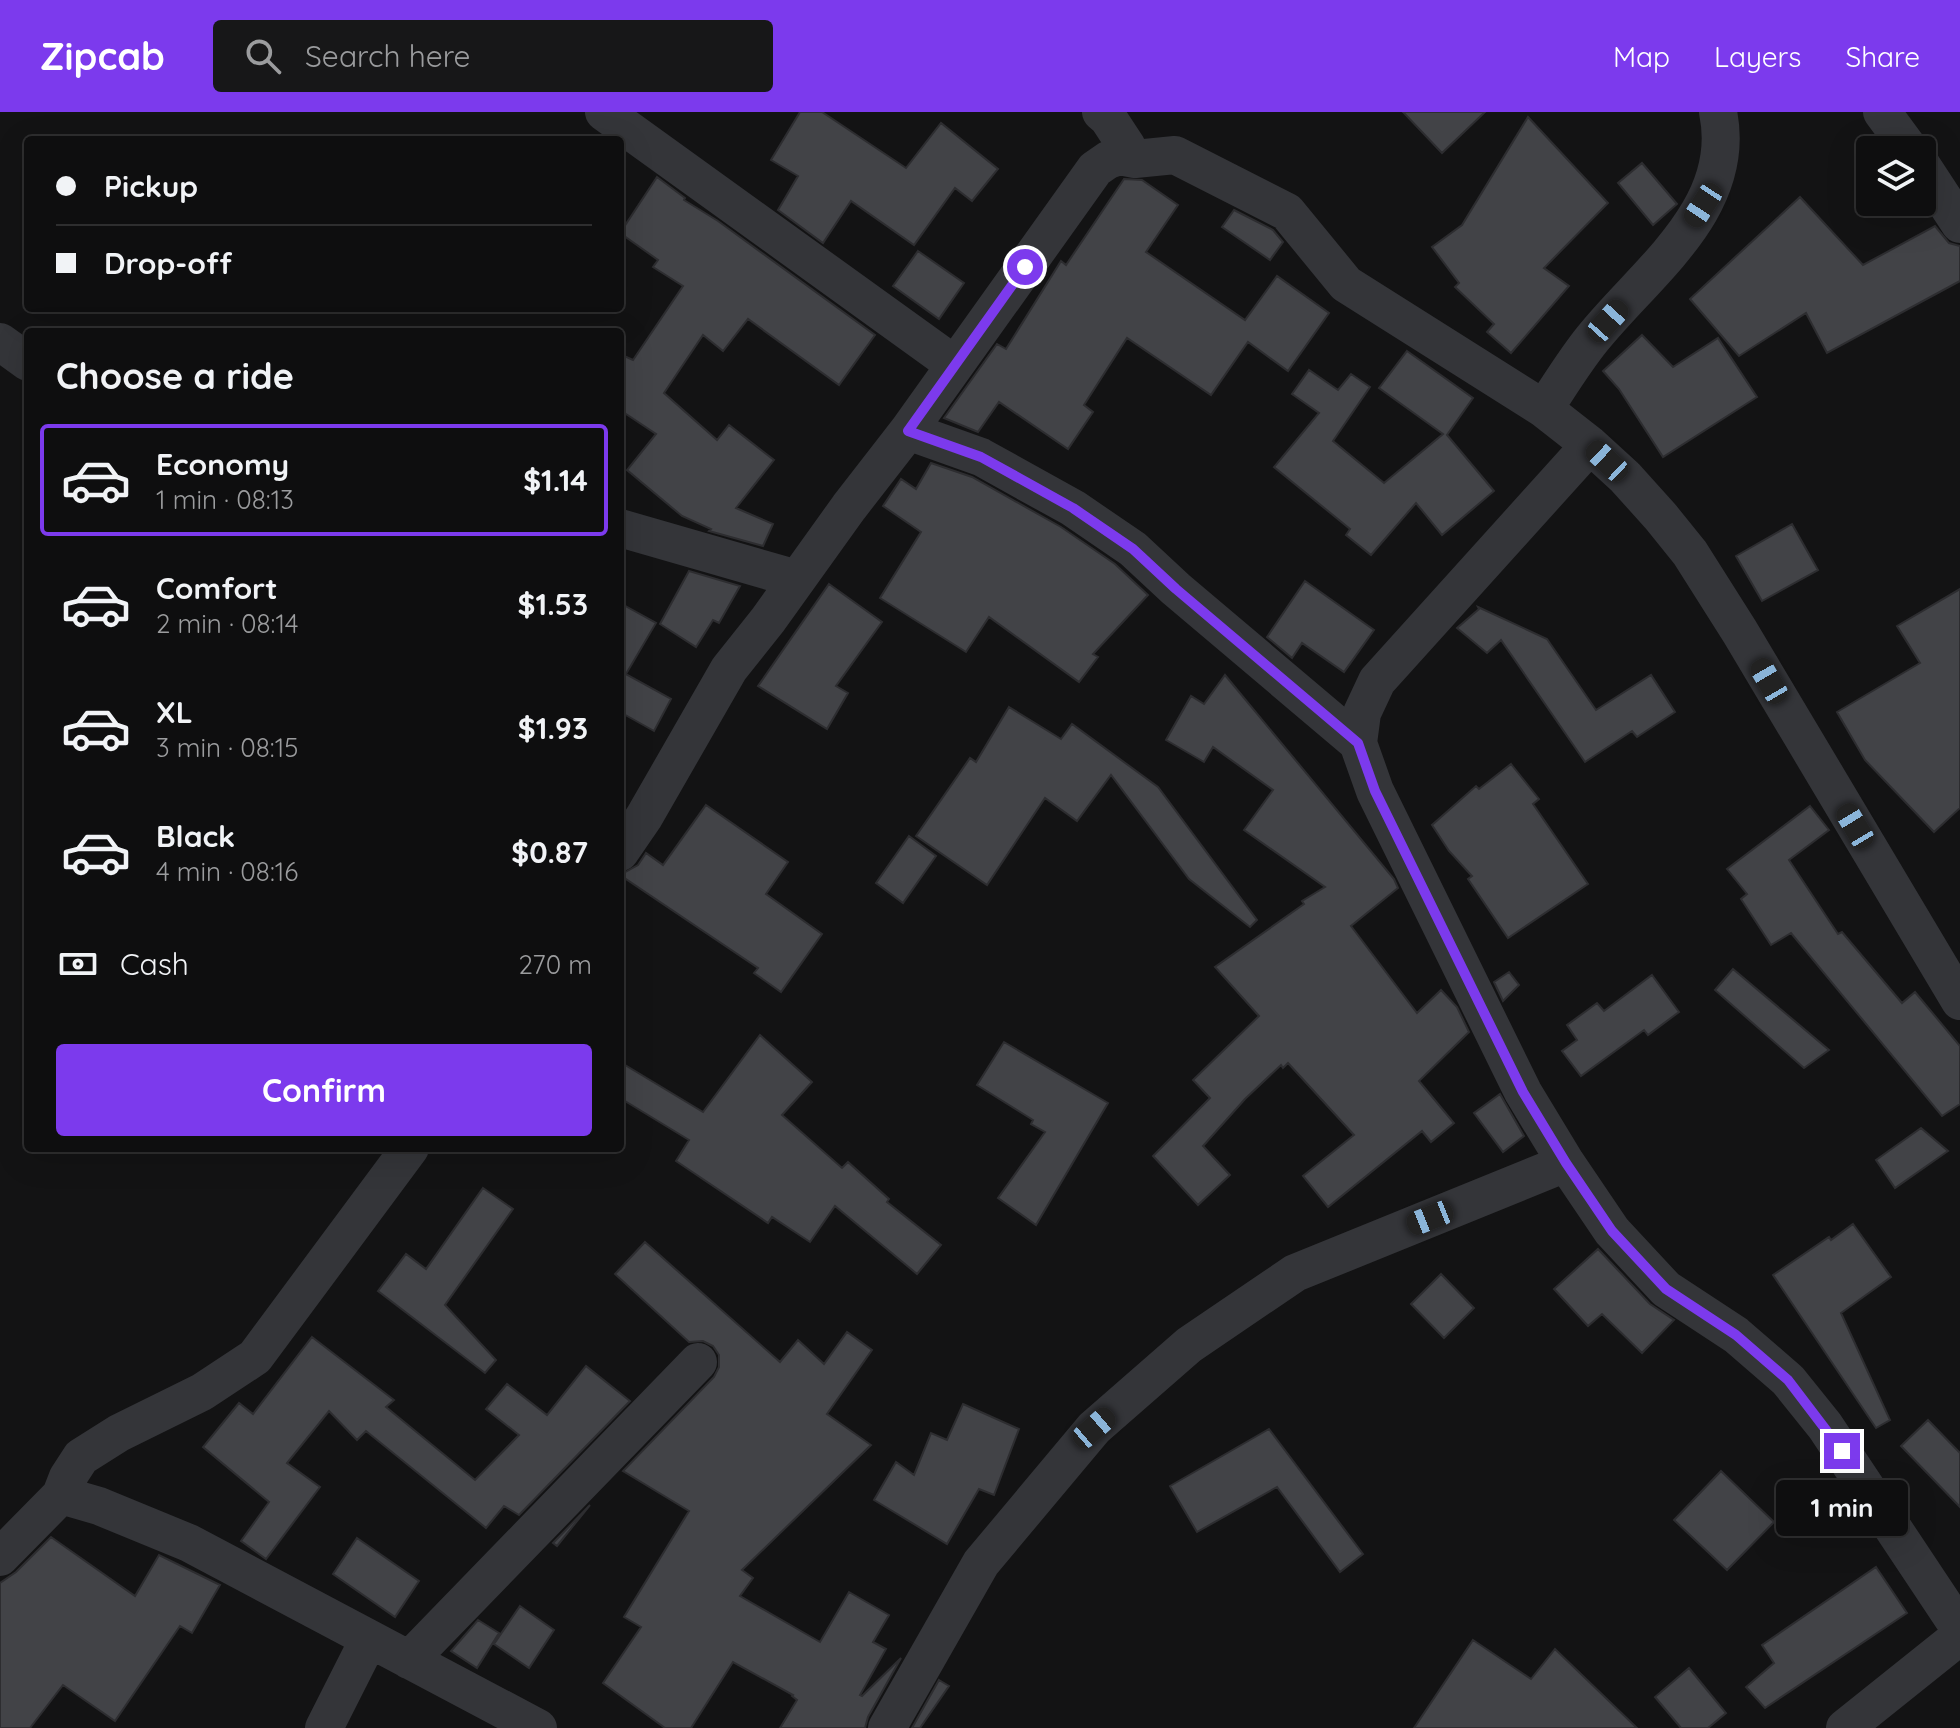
<!DOCTYPE html>
<meta charset="utf-8">
<style>
body{margin:0;font-family:Quicksand,sans-serif;background:#171718;color:#f1f3f6;height:100vh;display:flex;flex-direction:column;font-size:30px;white-space:nowrap}
*{box-sizing:border-box;margin:0}
p{font-size:26px;color:#9b9c9e}
.icon{flex:none;width:44px;height:44px;fill:none;stroke:currentColor;stroke-width:2;stroke-linecap:round;stroke-linejoin:round}
.map{position:relative;flex:1;overflow:hidden}
.panel{position:absolute;left:24px;top:216px;width:600px;height:824px;display:flex;flex-direction:column;background:#0e0e0f;border-radius:8px;box-shadow:0 8px 32px #0002,0 0 0 2px #2e2e2f}
.panel>*{flex:none}
.guide{position:absolute;left:24px;top:24px;width:600px;height:176px;border-radius:8px;box-shadow:0 8px 32px #0002,0 0 0 2px #2e2e2f;display:grid;align-content:center;height:176px;padding:0 32px;background:#0e0e0f}
.fabs{position:absolute;left:1856px;top:24px;display:grid;gap:16px}
.fabs a{display:grid;place-items:center;width:80px;height:80px;border-radius:8px;background:#0e0e0f;box-shadow:0 8px 32px #0002,0 0 0 2px #2e2e2f;font-size:40px}
.end{position:absolute;width:36px;height:36px;margin:-18px;border:10px solid #7c3aed;background:#fff;box-shadow:0 0 0 4px #fff}
.from{border-radius:50%}
.bubble{position:absolute;height:56px;border-radius:8px;background:#0e0e0f;box-shadow:0 8px 32px #0002,0 0 0 2px #2e2e2f;font-size:26px;font-weight:800;line-height:56px;text-align:center}
.car{position:absolute;width:24px;height:48px;margin:-24px -12px;border-radius:10px;box-shadow:0 0 6px 2px #0007;background:linear-gradient(#222 24%,#8ab4d8 0 40%,#222 0 76%,#8ab4d8 0 86%,#222 0)}
.guide b{display:flex;align-items:center;gap:28px;height:76px;font-size:30px}
.guide b+b{border-top:2px solid #2e2e2f}
.guide i{width:20px;height:20px;background:#f1f3f6}
ul{padding:0;list-style:none}
li{display:flex;align-items:center;gap:24px;height:112px;margin:0 16px 12px;padding:0 16px;border:4px solid transparent;border-radius:8px}
li div{flex:1}
li b{display:block;font-size:30px}
li em{font-style:normal;font-weight:800}
li.on{border-color:#7c3aed}
li>.icon{width:72px;height:72px;stroke-width:1.5}
h2{padding:0 32px;font-size:36px;line-height:96px}
.pay{display:flex;align-items:center;gap:20px;height:88px;padding:0 32px;font-size:30px}
.pay p{margin-inline-start:auto}
.primary-button{display:flex;gap:16px;margin-top:auto;padding:16px 32px}
.primary-button a{flex:1;height:92px;border-radius:8px;background:#7c3aed;color:#fff;font-size:32px;font-weight:800;line-height:92px;text-align:center}
header{display:flex;align-items:center;gap:48px;box-sizing:border-box;height:112px;padding:0 40px;background:#7c3aed;color:#fff}
header strong{font-size:38px}
nav{display:flex;gap:44px;margin-inline-start:auto;font-size:28px}
.search{width:560px;height:72px;background:#171718;display:flex;align-items:center;gap:20px;box-sizing:border-box;padding:0 28px;border-radius:8px;color:#9b9c9e;font-size:30px}
.map>svg:first-child{display:block}
</style>
<header>
<strong>Zipcab</strong>
<div class="search"><svg class="icon" aria-label="search" viewBox="0 0 24 24"><circle cx="10" cy="10" r="6"/><path d="M15 15l6 6"/></svg>Search here</div>
<nav><a>Map</a><a>Layers</a><a>Share</a></nav>
</header>
<div class="map">
<svg width="1960" height="1616" viewBox="0 0 1960 1616">
<rect width="100%" height="100%" fill="#131314"/>
<path fill="#424347" stroke="#2d2d30" stroke-width="2" d="M 800,0 L 822,0 L 906,56 L 941,11 L 998,57 L 972,89 L 955,76 L 914,133 L 851,89 L 823,131 L 778,98 L 798,64 L 771,48 Z
M 1403,0 L 1485,0 L 1442,41 Z
M 1528,5 L 1608,91 L 1544,156 L 1569,174 L 1511,241 L 1487,220 L 1494,212 L 1455,175 L 1459,171 L 1432,135 L 1462,113 Z
M 1642,51 L 1677,92 L 1653,113 L 1618,71 Z
M 657,65 L 685,86 L 684,88 L 718,109 L 875,223 L 839,273 L 748,207 L 723,239 L 703,223 L 664,281 L 717,328 L 729,313 L 774,348 L 736,396 L 773,412 L 763,434 L 709,419 L 711,417 L 682,404 L 627,358 L 656,322 L 620,298 L 620,242 L 633,248 L 683,174 L 653,155 L 658,148 L 620,121 Z
M 1124,67 L 1142,68 L 1178,93 L 1146,140 L 1245,208 L 1277,164 L 1329,201 L 1288,259 L 1248,230 L 1211,283 L 1127,226 L 1084,293 L 1093,300 L 1068,337 L 999,290 L 978,320 L 944,306 L 997,232 L 1006,237 L 1061,149 L 1066,153 Z
M 1800,85 L 1863,153 L 1935,114 L 1949,131 L 1960,134 L 1960,169 L 1827,241 L 1806,201 L 1739,244 L 1690,187 Z
M 1234,98 L 1273,118 L 1283,130 L 1270,148 L 1222,115 Z
M 918,139 L 964,171 L 939,207 L 893,174 Z
M 1642,223 L 1673,255 L 1718,226 L 1757,285 L 1663,345 L 1619,277 L 1603,259 Z
M 1407,239 L 1473,286 L 1447,323 L 1494,379 L 1442,423 L 1416,391 L 1371,443 L 1346,423 L 1350,417 L 1274,355 L 1319,301 L 1292,282 L 1309,258 L 1338,278 L 1351,262 L 1370,275 L 1333,329 L 1384,371 L 1443,322 L 1379,276 Z
M 931,351 L 972,365 L 1061,415 L 1115,452 L 1148,483 L 1093,542 L 1098,545 L 1079,570 L 989,505 L 966,540 L 880,486 L 921,420 L 883,394 L 901,367 L 916,377 Z
M 1792,412 L 1818,458 L 1762,489 L 1736,444 Z
M 689,459 L 740,474 L 719,511 L 713,508 L 696,535 L 660,512 Z
M 1305,469 L 1374,518 L 1344,560 L 1302,531 L 1292,546 L 1267,525 Z
M 829,472 L 882,510 L 836,574 L 848,581 L 827,617 L 758,574 Z
M 1960,477 L 1960,696 L 1934,720 L 1865,648 L 1837,600 L 1920,551 L 1897,514 Z
M 620,491 L 656,511 L 626,562 L 671,587 L 654,619 L 620,600 Z
M 1478,495 L 1547,527 L 1596,598 L 1651,563 L 1675,600 L 1637,625 L 1632,619 L 1585,650 L 1501,528 L 1487,541 L 1457,516 L 1479,497 Z
M 1225,563 L 1394,767 L 1398,776 L 1351,814 L 1417,901 L 1441,878 L 1457,895 L 1469,920 L 1419,969 L 1454,1011 L 1431,1030 L 1422,1019 L 1328,1095 L 1303,1064 L 1354,1023 L 1288,951 L 1283,956 L 1281,953 L 1245,987 L 1203,1034 L 1230,1063 L 1198,1093 L 1153,1044 L 1210,986 L 1193,968 L 1259,904 L 1215,855 L 1304,792 L 1302,789 L 1325,775 L 1244,718 L 1273,678 L 1213,635 L 1204,650 L 1166,628 L 1191,584 L 1204,592 Z
M 1009,595 L 1061,627 L 1072,612 L 1158,675 L 1257,808 L 1250,815 L 1189,767 L 1111,663 L 1077,709 L 1045,686 L 987,773 L 916,724 L 970,646 L 976,650 Z
M 1511,652 L 1539,687 L 1533,692 L 1588,772 L 1508,826 L 1468,767 L 1472,764 L 1449,739 L 1432,713 L 1476,674 L 1479,677 Z
M 706,693 L 788,750 L 766,782 L 822,822 L 781,880 L 754,861 L 758,856 L 620,763 L 638,753 L 646,741 L 663,753 Z
M 1810,694 L 1829,718 L 1789,748 L 1838,822 L 1842,820 L 1902,891 L 1915,880 L 1960,934 L 1960,992 L 1942,1004 L 1791,821 L 1771,833 L 1741,787 L 1747,782 L 1727,757 Z
M 909,724 L 936,744 L 903,791 L 876,771 Z
M 1733,857 L 1829,938 L 1804,956 L 1715,878 Z
M 1509,860 L 1519,873 L 1503,889 L 1494,870 Z
M 1652,863 L 1679,900 L 1648,923 L 1644,918 L 1581,964 L 1562,939 L 1577,928 L 1567,913 L 1597,891 L 1604,899 Z
M 760,923 L 812,970 L 782,1003 L 842,1056 L 848,1050 L 889,1087 L 887,1090 L 941,1133 L 917,1162 L 835,1094 L 810,1130 L 772,1105 L 768,1111 L 676,1049 L 689,1028 L 620,986 L 620,950 L 703,1000 Z
M 1004,930 L 1108,991 L 1036,1113 L 998,1086 L 1045,1020 L 1031,1012 L 1033,1008 L 977,973 Z
M 1500,982 L 1524,1024 L 1503,1040 L 1474,1001 Z
M 1921,1016 L 1948,1039 L 1895,1076 L 1876,1048 Z
M 483,1076 L 513,1097 L 445,1193 L 496,1248 L 485,1261 L 378,1179 L 406,1142 L 426,1157 Z
M 1853,1112 L 1891,1165 L 1841,1201 L 1890,1308 L 1876,1316 L 1773,1163 L 1829,1125 L 1831,1128 Z
M 645,1130 L 780,1250 L 798,1228 L 824,1252 L 847,1220 L 872,1238 L 827,1302 L 871,1333 L 742,1458 L 753,1466 L 740,1484 L 820,1530 L 849,1480 L 889,1503 L 873,1530 L 886,1537 L 860,1583 L 862,1584 L 901,1546 L 868,1605 L 865,1616 L 780,1616 L 797,1588 L 792,1584 L 793,1583 L 733,1550 L 691,1616 L 665,1616 L 603,1571 L 641,1515 L 624,1505 L 689,1399 L 623,1359 L 714,1265 L 719,1255 L 719,1243 L 713,1234 L 703,1229 L 689,1230 L 615,1162 Z
M 1598,1137 L 1650,1192 L 1674,1208 L 1642,1241 L 1602,1202 L 1588,1214 L 1554,1177 Z
M 1441,1162 L 1474,1196 L 1444,1226 L 1411,1192 Z
M 312,1225 L 394,1288 L 386,1295 L 475,1368 L 519,1323 L 486,1297 L 507,1272 L 547,1303 L 586,1254 L 630,1289 L 519,1403 L 504,1394 L 486,1416 L 366,1319 L 357,1328 L 329,1299 L 287,1351 L 320,1375 L 266,1447 L 241,1429 L 269,1390 L 203,1335 L 239,1291 L 253,1302 Z
M 963,1292 L 1019,1317 L 994,1383 L 979,1377 L 947,1432 L 874,1388 L 896,1350 L 914,1363 L 931,1321 L 947,1328 Z
M 1928,1308 L 1960,1341 L 1960,1395 L 1901,1334 Z
M 1269,1317 L 1363,1442 L 1340,1460 L 1277,1375 L 1197,1420 L 1170,1374 Z
M 1721,1359 L 1774,1410 L 1727,1458 L 1674,1408 Z
M 590,1393 L 557,1434 L 553,1431 Z
M 51,1425 L 135,1484 L 159,1443 L 220,1473 L 192,1521 L 180,1514 L 115,1609 L 63,1573 L 30,1616 L 0,1616 L 0,1471 L 16,1460 Z
M 357,1426 L 419,1469 L 395,1505 L 333,1462 Z
M 1876,1455 L 1907,1501 L 1765,1596 L 1746,1575 L 1774,1551 L 1762,1533 Z
M 520,1494 L 554,1518 L 529,1556 L 494,1532 Z
M 478,1508 L 499,1521 L 477,1556 L 451,1539 Z
M 1473,1528 L 1531,1567 L 1555,1537 L 1637,1616 L 1414,1616 Z
M 1689,1556 L 1726,1601 L 1708,1616 L 1681,1616 L 1655,1585 Z
M 939,1568 L 949,1574 L 920,1616 L 912,1616 Z"/>
<g fill="none" stroke-linecap="round" stroke-linejoin="round">
<path stroke="#343539" stroke-width="38" d="M 604,0 L 955,253
M 1101,0 L 1108,6 L 1127,35 L 1120,44
M 1882,0 L 1910,38
M 1922,54 L 1960,112
M 0,230 L 28,250
M 1544,297 C 1560,273 1575,248 1593,226 C 1646,160 1738,96 1718,0
M 908,319 L 981,345 L 1073,396 L 1133,437 L 1176,477 L 1358,631
M 1590,333 L 1377,569 L 1362,601 L 1358,631 L 1375,679 L 1523,980 L 1566,1051 L 1612,1119 L 1666,1177 L 1736,1223 L 1788,1268 L 1825,1314 L 1960,1517
M 620,416 L 797,467
M 620,740 L 644,705 L 729,557 L 768,508 L 849,395 L 908,319 L 1095,57 L 1108,48 L 1120,44 L 1135,47 L 1175,43 L 1287,100 L 1346,172 L 1544,297 L 1590,333 L 1625,365 L 1661,405 L 1690,441 L 1740,520 L 1960,889
M 61,1383 L 99,1394 L 189,1431 L 538,1616
M 0,1445 L 61,1383 L 68,1365 L 81,1345 L 119,1321 L 202,1280 L 255,1245 L 410,1036
M 409,1548 L 698,1250
M 324,1616 L 369,1527
M 887,1616 L 981,1451 L 1094,1316 L 1189,1233 L 1295,1161 L 1566,1051
M 1845,1616 L 1960,1524"/>
</g>
<g fill="none" stroke-linecap="round" stroke-linejoin="round">
<path stroke="#7c3aed" stroke-width="10" d="M 1025,155 L 908,319 L 981,345 L 1073,396 L 1133,437 L 1176,477 L 1358,631 L 1375,679 L 1523,980 L 1566,1051 L 1612,1119 L 1666,1177 L 1736,1223 L 1788,1268 L 1842,1339"/>
</g>
</svg>
<div class="fabs">
<a><svg class="icon" aria-label="layers" viewBox="0 0 24 24"><path d="M12 4l9 5-9 5-9-5zM3 14l9 5 9-5"/></svg></a>
</div>
<i class="end from" style="left:1025px;top:155px"></i>
<i class="end" style="left:1842px;top:1339px"></i>
<div class="bubble" style="left:1776px;top:1368px;width:132px">1 min</div>
<i class="car" style="left:1703px;top:93px;rotate:213deg"></i>
<i class="car" style="left:1608px;top:209px;rotate:42deg"></i>
<i class="car" style="left:1607px;top:349px;rotate:313deg"></i>
<i class="car" style="left:1769px;top:569px;rotate:330deg"></i>
<i class="car" style="left:1855px;top:714px;rotate:329deg"></i>
<i class="car" style="left:1430px;top:1106px;rotate:248deg"></i>
<i class="car" style="left:1094px;top:1316px;rotate:49deg"></i>
<div class="guide">
<b><i class="from"></i>Pickup</b>
<b><i></i>Drop-off</b>
</div>
<section class="panel">
<h2>Choose a ride</h2>
<ul>
<li class="on"><svg class="icon" aria-label="car" viewBox="0 0 24 24"><path d="M5 17H2v-5l4-1 3-4h7l3 4 3 1v5h-3M9 17h6M6 11h13"/><circle cx="7" cy="17" r="2"/><circle cx="17" cy="17" r="2"/></svg><div><b>Economy</b><p>1 min · 08:13</p></div><em>$1.14</em></li>
<li><svg class="icon" aria-label="car" viewBox="0 0 24 24"><path d="M5 17H2v-5l4-1 3-4h7l3 4 3 1v5h-3M9 17h6M6 11h13"/><circle cx="7" cy="17" r="2"/><circle cx="17" cy="17" r="2"/></svg><div><b>Comfort</b><p>2 min · 08:14</p></div><em>$1.53</em></li>
<li><svg class="icon" aria-label="car" viewBox="0 0 24 24"><path d="M5 17H2v-5l4-1 3-4h7l3 4 3 1v5h-3M9 17h6M6 11h13"/><circle cx="7" cy="17" r="2"/><circle cx="17" cy="17" r="2"/></svg><div><b>XL</b><p>3 min · 08:15</p></div><em>$1.93</em></li>
<li><svg class="icon" aria-label="car" viewBox="0 0 24 24"><path d="M5 17H2v-5l4-1 3-4h7l3 4 3 1v5h-3M9 17h6M6 11h13"/><circle cx="7" cy="17" r="2"/><circle cx="17" cy="17" r="2"/></svg><div><b>Black</b><p>4 min · 08:16</p></div><em>$0.87</em></li>
</ul>
<div class="pay"><svg class="icon" aria-label="cash" viewBox="0 0 24 24"><path d="M3 7h18v10H3z"/><circle cx="12" cy="12" r="2"/></svg>Cash<p>270 m</p></div>
<div class="primary-button"><a>Confirm</a></div>
</section>
</div>
